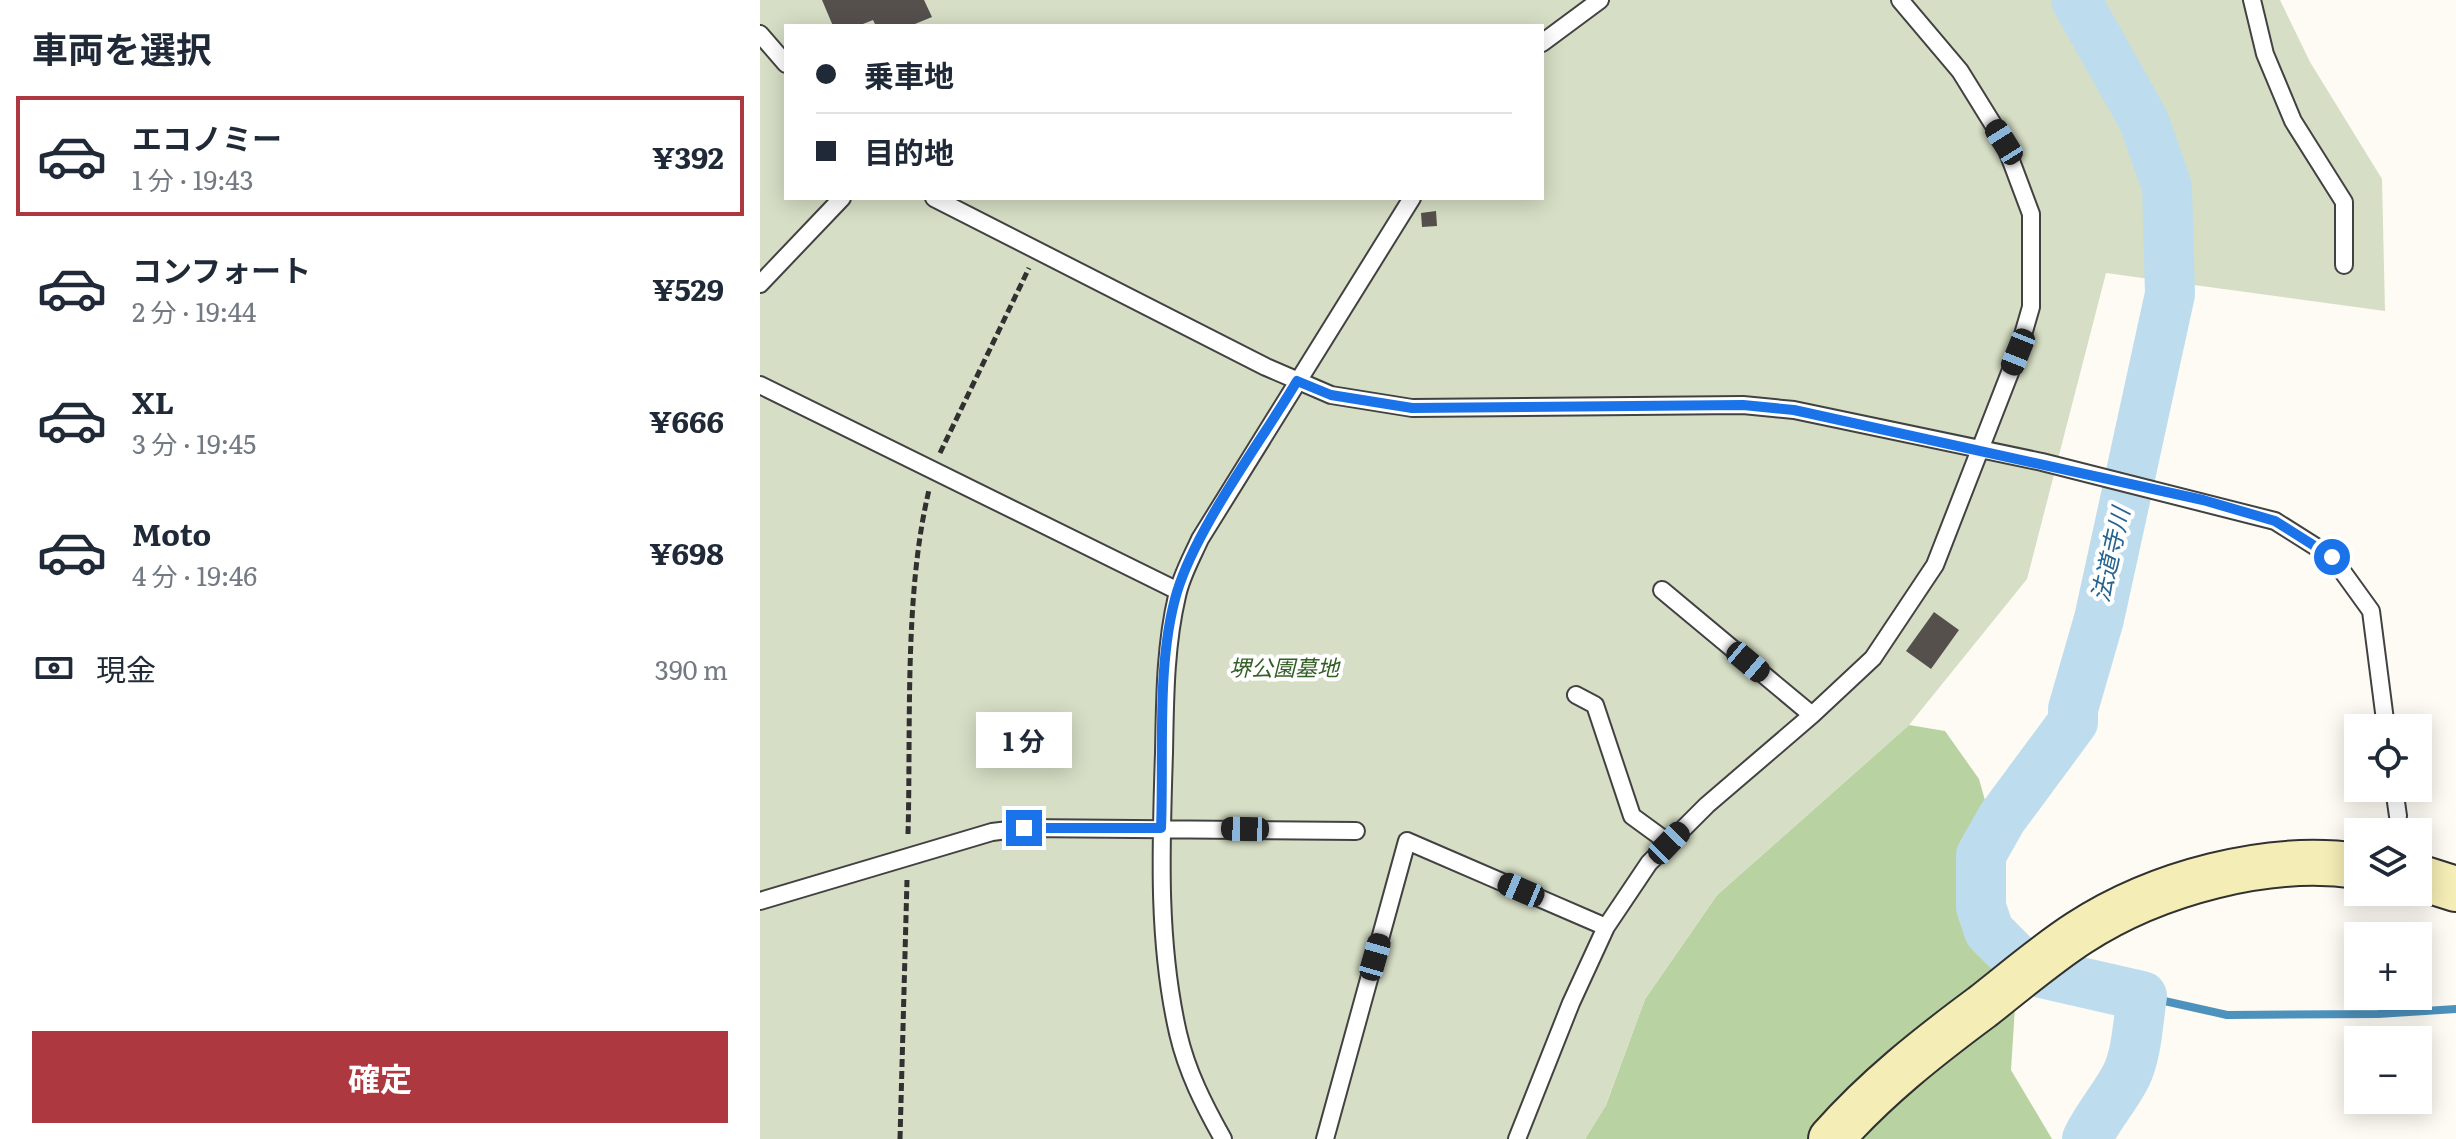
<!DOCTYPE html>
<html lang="ja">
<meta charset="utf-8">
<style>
body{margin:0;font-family:Literata,"Noto Sans JP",serif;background:#f2f2f3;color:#1f2937;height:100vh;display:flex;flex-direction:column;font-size:30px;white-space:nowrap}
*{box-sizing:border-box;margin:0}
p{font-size:26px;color:#747a83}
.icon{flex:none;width:44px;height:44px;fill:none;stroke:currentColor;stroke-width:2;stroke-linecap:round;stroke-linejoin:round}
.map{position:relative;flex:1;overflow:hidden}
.panel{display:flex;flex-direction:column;background:#fff;width:760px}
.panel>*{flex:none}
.hud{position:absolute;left:24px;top:24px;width:760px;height:176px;border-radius:0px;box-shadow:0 4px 20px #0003;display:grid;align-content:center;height:176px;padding:0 32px;background:#fff}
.buttons{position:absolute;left:1584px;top:714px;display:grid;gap:16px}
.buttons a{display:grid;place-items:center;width:88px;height:88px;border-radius:0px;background:#fff;box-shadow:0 4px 20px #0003;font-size:40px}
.end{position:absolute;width:36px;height:36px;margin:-18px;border:10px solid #1a73e8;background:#fff;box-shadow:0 0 0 4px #fff}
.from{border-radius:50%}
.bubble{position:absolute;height:56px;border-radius:0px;background:#fff;box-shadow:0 4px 20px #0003;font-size:26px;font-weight:700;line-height:56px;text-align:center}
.car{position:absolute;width:24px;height:48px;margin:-24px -12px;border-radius:10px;box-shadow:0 0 6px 2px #0007;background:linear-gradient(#222 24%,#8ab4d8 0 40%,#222 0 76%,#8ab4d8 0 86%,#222 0)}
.hud b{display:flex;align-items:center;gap:28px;height:76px;font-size:30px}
.hud b+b{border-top:2px solid #e0e1e3}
.hud i{width:20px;height:20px;background:#1f2937}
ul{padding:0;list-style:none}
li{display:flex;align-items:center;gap:24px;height:120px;margin:0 16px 12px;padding:0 16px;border:4px solid transparent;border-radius:0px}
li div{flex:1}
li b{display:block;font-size:30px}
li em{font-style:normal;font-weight:700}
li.selected{border-color:#ae383f}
li>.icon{width:72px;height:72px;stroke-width:1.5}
h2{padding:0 32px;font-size:36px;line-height:96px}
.pay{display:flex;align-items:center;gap:20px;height:88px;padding:0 32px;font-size:30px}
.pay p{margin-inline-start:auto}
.button{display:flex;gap:16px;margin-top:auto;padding:16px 32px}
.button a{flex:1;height:92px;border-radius:0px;background:#ae383f;color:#fff;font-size:32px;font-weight:700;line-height:92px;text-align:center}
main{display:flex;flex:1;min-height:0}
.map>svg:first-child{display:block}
</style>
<main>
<section class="panel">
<h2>車両を選択</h2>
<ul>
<li class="selected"><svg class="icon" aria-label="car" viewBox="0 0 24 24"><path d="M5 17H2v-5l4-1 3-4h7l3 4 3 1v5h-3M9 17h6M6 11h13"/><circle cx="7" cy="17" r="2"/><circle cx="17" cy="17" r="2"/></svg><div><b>エコノミー</b><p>1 分 · 19:43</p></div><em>¥392</em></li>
<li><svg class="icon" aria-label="car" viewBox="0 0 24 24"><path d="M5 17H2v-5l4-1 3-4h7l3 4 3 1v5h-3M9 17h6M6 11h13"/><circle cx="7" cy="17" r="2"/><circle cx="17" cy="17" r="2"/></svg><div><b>コンフォート</b><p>2 分 · 19:44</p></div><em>¥529</em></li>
<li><svg class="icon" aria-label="car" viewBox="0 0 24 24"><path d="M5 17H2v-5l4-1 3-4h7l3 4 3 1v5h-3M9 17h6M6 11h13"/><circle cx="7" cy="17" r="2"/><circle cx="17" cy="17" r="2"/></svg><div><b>XL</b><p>3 分 · 19:45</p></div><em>¥666</em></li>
<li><svg class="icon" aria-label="car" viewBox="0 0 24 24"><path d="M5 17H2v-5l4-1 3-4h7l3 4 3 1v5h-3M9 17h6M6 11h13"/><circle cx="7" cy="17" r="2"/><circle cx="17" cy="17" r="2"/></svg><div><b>Moto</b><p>4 分 · 19:46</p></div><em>¥698</em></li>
</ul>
<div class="pay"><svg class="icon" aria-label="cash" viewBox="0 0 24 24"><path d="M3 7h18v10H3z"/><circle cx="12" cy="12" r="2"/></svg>現金<p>390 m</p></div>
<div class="button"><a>確定</a></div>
</section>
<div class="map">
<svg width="1696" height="1139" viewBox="0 0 1696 1139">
<rect width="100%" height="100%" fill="#fdfbf3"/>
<path fill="#b8d3a1" d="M 1149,725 L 1185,731 L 1219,779 L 1233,829 L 1238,912 L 1256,991 L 1251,1070 L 1292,1139 L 825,1139 L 846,1105 L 885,999 L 957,895 Z"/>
<path fill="#d6dec5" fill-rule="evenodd" d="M 0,0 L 1520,0 L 1550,62 L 1622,179 L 1625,311 L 1346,273 L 1267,579 L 1149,725 L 957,895 L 885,999 L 846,1105 L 825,1139 L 0,1139 ZM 26,26 L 782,26 L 782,198 L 26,198 Z"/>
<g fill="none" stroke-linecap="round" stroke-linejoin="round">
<path stroke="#4d91bd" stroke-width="8" d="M 1382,996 L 1467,1015 L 1618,1014 L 1696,1009"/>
<path stroke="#bdddef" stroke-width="50" d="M 1316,0 L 1384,121 L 1407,187 L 1410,294 L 1339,619 L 1313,709 L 1313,722 L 1242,818 L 1221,855 L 1221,907 L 1229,931 L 1268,970 L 1382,996 C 1378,1021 1377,1054 1366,1076 C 1354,1099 1338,1116 1327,1139"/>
</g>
<path fill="#56504d" d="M 62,0 L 164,0 L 172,17 L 150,26 L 116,26 L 113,20 L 98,26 L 73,26 Z
M 676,211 L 677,226 L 662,227 L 661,213 Z
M 1174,612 L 1199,630 L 1171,669 L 1146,651 Z"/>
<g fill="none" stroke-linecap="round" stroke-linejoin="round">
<defs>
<path id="lane" d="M 1492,0 L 1505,54 L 1533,121 L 1584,202 L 1584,265
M 0,34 L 26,64
M 782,43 L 840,0
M 174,198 L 506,367 L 571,395 L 652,408 L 983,405 L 1034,410 L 1282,462 L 1515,521 L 1572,557 L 1611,611 L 1626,728
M 0,284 L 82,198
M 0,385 L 418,591
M 902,590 L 1052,715
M 816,695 L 835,705 L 872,816 L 909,843
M 1634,788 L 1638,816
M 0,901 L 232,832 L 264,828 L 596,831
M 463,1139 C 444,1105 427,1072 418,1033 C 397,941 401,847 404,753 C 405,700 405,647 417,596 C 421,576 432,557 440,539 L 652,198
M 565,1139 L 647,841 L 846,927
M 757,1139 L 811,1003 L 846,927 L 889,863 L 947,805 L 1052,715 L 1113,658 L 1175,565 L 1258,352 L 1271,307 L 1271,214 L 1244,142 L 1200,71 L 1140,0"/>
<path id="secondary" d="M 1658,877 L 1696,889
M 1071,1139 C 1116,1088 1168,1047 1222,1007 C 1254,982 1285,955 1319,933 C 1396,883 1508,853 1598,866"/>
</defs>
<use href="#lane" stroke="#424242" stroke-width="20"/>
<use href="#secondary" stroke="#313131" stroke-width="48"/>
<path stroke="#313131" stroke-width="5" stroke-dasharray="8 4" stroke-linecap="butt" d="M 180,453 L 269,268
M 148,834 C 151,726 144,594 169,490
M 140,1139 L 147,880"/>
<use href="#lane" stroke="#fff" stroke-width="16"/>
<use href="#secondary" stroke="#f5edb6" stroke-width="44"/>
</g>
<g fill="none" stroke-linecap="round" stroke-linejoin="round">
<path stroke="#1a73e8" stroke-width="10" d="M 264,828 L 401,828 C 404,754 396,662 417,592 C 437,526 501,442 537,381 L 571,395 L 652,408 L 983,405 L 1034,410 L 1443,500 L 1515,521 L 1572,557"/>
</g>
<g text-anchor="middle" stroke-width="8" stroke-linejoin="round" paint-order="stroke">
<g font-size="22" font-style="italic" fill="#335f27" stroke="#fff">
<text x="524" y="676">堺公園墓地</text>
</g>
<g font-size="24" font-style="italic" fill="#276491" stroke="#fff">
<text transform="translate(1351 555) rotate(-77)" y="8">法道寺川</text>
</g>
</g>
</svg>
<div class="buttons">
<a><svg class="icon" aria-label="locate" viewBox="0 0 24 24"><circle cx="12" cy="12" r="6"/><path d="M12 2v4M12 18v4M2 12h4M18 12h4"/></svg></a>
<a><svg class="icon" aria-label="layers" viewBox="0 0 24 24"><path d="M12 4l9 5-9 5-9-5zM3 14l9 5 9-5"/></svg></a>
<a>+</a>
<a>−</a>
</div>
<i class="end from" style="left:1572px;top:557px"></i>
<i class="end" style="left:264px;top:828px"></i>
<div class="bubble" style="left:216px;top:712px;width:96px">1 分</div>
<i class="car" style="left:1244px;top:142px;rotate:328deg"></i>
<i class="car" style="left:1258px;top:352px;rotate:202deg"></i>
<i class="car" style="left:988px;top:662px;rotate:130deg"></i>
<i class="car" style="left:485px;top:829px;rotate:271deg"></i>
<i class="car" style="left:909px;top:843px;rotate:44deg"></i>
<i class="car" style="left:761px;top:890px;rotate:293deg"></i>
<i class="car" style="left:615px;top:957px;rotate:16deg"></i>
<div class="hud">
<b><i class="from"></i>乗車地</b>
<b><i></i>目的地</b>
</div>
</div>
</main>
